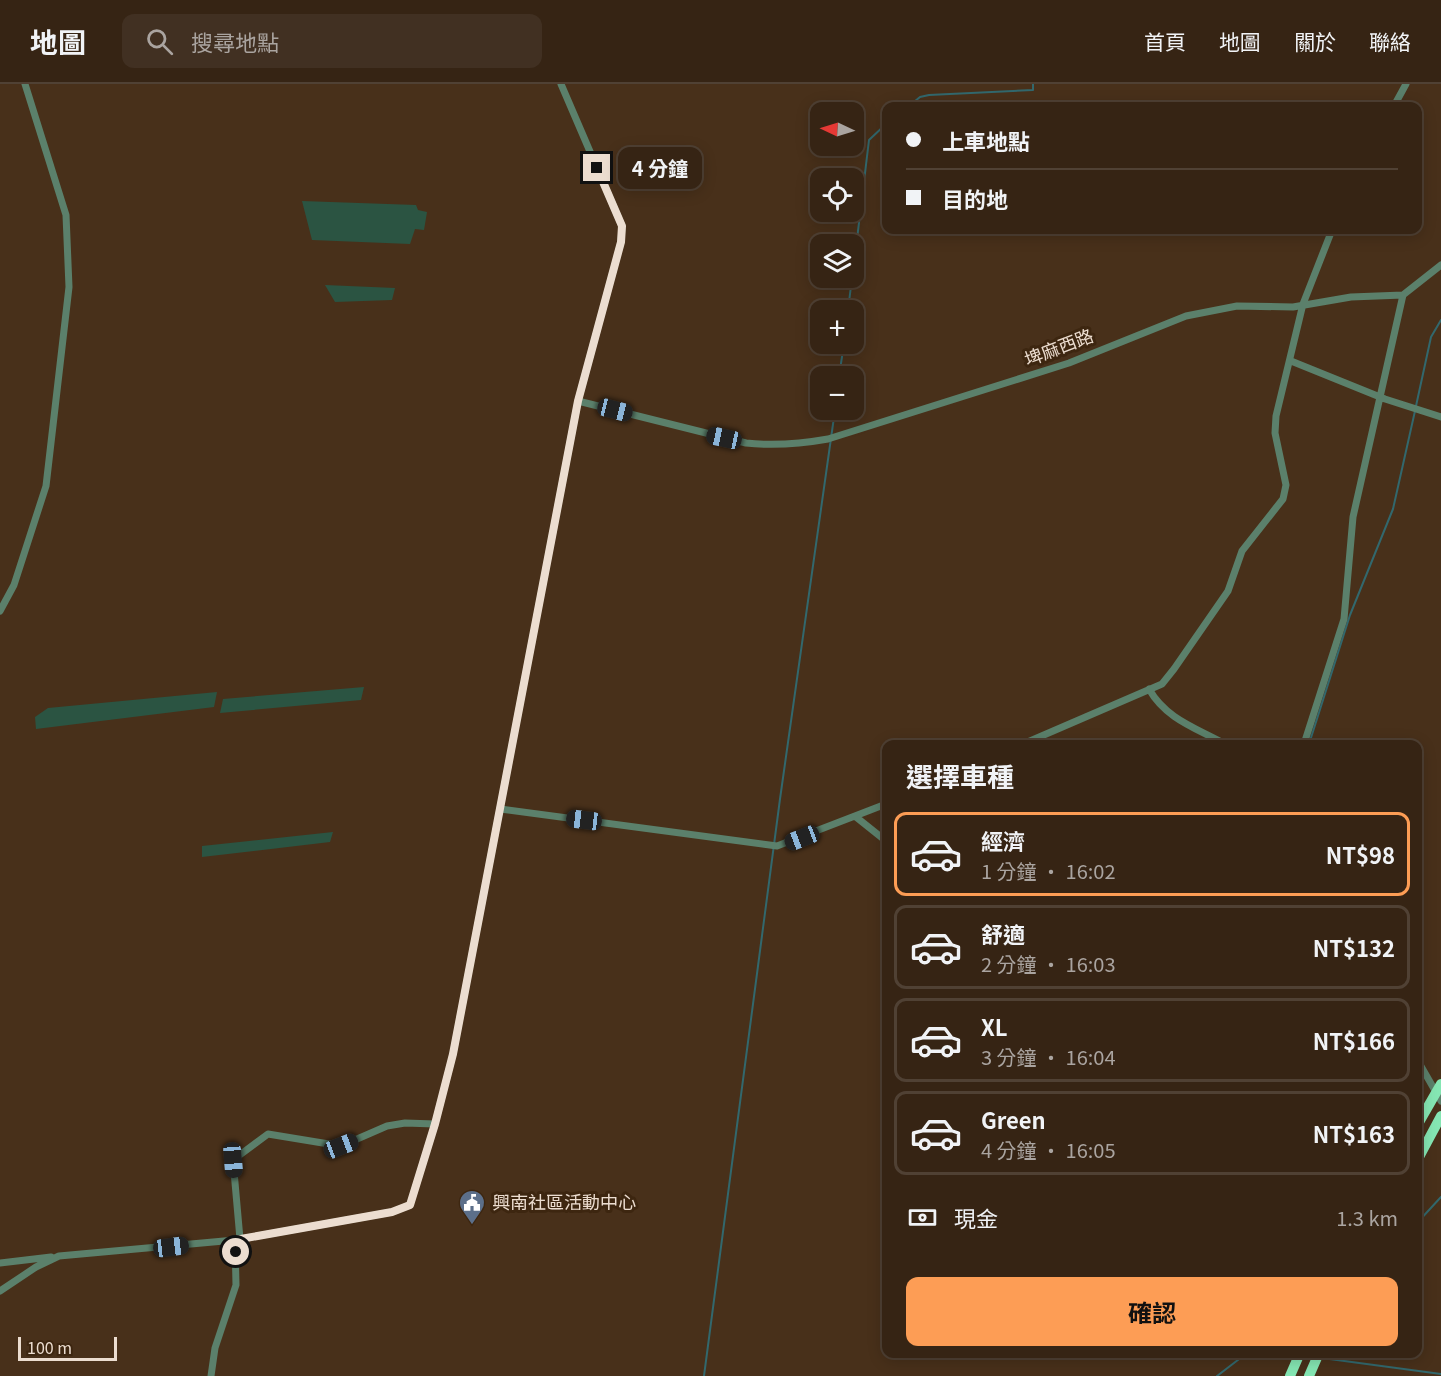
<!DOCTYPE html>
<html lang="zh-TW">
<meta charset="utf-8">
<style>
body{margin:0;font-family:Georgia,"Noto Sans TC",serif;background:#413022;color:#f1f3f6;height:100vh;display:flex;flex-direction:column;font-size:22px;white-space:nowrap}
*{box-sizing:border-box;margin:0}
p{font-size:20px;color:#aaa4a0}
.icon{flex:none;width:33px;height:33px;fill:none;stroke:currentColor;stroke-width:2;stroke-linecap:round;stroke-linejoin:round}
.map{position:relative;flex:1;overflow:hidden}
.panel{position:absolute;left:882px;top:656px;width:540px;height:618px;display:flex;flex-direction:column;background:#362414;border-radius:12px;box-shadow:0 3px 15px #0003,0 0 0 2px #504134}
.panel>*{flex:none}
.top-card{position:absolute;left:882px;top:18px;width:540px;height:132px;border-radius:12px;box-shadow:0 3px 15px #0003,0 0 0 2px #504134;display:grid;align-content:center;height:132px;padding:0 24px;background:#362414}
.needle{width:39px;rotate:274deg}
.buttons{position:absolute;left:810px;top:18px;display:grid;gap:12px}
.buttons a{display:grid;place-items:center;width:54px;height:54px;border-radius:12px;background:#362414;box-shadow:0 3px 15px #0003,0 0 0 2px #504134;font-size:30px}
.scale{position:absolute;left:18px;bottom:15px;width:99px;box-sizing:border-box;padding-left:6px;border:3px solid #ecddd0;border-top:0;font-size:16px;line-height:21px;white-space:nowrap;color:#ecddd0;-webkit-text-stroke:4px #3d2610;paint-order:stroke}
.end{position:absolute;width:27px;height:27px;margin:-14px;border:8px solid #ecddd0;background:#111;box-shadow:0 0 0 3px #111}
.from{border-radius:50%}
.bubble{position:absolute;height:42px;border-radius:12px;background:#362414;box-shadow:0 3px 15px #0003,0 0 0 2px #504134;font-size:20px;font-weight:700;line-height:42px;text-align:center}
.car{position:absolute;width:18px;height:36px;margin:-18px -9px;border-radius:8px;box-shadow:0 0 4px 2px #0007;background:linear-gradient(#222 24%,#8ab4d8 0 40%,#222 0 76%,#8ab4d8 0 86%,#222 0)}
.top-card b{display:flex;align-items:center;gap:21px;height:57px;font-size:22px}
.top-card b+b{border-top:2px solid #504134}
.top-card i{width:15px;height:15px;background:#f1f3f6}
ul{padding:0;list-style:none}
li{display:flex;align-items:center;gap:18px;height:84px;margin:0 12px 9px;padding:0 12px;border:3px solid #504134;border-radius:12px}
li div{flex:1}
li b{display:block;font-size:22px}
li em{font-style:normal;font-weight:700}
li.current{border-color:#fd9d55}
li>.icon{width:54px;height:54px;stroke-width:1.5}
h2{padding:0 24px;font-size:27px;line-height:72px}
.pay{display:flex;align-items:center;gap:15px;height:66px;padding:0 24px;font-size:22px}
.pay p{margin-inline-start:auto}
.cta{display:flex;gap:12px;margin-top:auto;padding:12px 24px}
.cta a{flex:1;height:69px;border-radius:12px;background:#fd9d55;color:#111;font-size:24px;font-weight:700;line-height:69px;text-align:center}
header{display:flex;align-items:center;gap:36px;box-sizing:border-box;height:84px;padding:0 30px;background:#362414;border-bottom:2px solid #504134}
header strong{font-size:28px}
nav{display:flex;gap:33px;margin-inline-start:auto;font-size:21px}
.search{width:420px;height:54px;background:#413022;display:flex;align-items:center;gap:15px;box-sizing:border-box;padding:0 21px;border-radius:12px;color:#aaa4a0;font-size:22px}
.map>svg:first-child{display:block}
</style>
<header>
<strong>地圖</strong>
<div class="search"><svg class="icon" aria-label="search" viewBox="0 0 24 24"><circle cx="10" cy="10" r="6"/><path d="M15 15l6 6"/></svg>搜尋地點</div>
<nav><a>首頁</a><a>地圖</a><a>關於</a><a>聯絡</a></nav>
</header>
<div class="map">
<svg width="1441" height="1292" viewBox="0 0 1441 1292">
<rect width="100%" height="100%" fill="#48301a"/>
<path fill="#2b5442" d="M 302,117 L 416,121 L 418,126 L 427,128 L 424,146 L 415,145 L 410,160 L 312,156 Z
M 325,201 L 395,204 L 392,216 L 335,218 Z
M 364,603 L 361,616 L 220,629 L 223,615 Z
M 217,608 L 214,623 L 36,645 L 35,633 L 48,624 Z
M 333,748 L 330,758 L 202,773 L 202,762 Z"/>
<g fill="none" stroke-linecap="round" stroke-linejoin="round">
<path stroke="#32686d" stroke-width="2" d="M 909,22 L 920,13 L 929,11 L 1033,6 L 1033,0
M 854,180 L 869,56 L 886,40
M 848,226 L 852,194
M 839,292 L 844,260
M 1416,322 L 1431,253 L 1441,236
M 1309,660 L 1350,531 L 1393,425 L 1415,327
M 1418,1138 L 1441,1113
M 1276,1269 L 1295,1271
M 1322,1274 L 1441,1290
M 704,1292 L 780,715 L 835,326
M 1217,1292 L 1247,1269"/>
<path stroke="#5b806b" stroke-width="7" d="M 1394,22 L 1406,0
M 1291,277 L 1385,315 L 1441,333
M 578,317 L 746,359 C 774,362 800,360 828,355 L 1069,279 L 1186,232 L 1237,222 L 1293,223 L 1351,213 L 1403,211 L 1441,181
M 0,527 L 14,501 L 46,402 L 69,203 L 66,131 L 25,0
M 1149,605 C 1166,635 1196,644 1225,660
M 1023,660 L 1162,600 L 1174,585 L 1228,507 L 1242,467 L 1283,415 L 1286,401 L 1275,349 L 1276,332 L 1303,220 L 1332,146
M 1304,660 L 1344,535 L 1353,433 L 1403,211
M 500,725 L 777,762 L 886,720
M 856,733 L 886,757
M 1418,977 L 1441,1017
M 240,1155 L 233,1076 L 268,1050 L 341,1062 L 387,1042 L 405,1039 L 435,1040
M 0,1179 L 51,1173
M 0,1207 L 36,1183 L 59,1172 L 235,1156 L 392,1128 L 410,1121 L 435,1040 L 453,970 L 578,317 L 621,158 L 622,142 L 561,0
M 211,1292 L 215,1264 L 236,1201 L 235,1156"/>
<path stroke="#85e6b3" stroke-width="10" d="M 1418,1075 L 1441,1032
M 1290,1292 L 1300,1269
M 1309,1292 L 1319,1269"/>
<path stroke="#85e6b3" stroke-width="10" d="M 1418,1040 L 1441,1000"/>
</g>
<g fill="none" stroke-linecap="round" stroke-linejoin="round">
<path stroke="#ecddd0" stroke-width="8" d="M 236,1168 L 235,1156 L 392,1128 L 410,1121 L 435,1040 L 453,970 L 578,317 L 621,158 L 622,142 L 597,84"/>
</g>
<defs>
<symbol id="civic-pin" viewBox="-11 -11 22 30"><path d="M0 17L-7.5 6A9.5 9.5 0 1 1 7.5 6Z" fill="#5c6f8a" stroke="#3d2610"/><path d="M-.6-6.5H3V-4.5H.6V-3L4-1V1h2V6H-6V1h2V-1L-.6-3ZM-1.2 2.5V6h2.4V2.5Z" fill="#fff"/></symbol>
</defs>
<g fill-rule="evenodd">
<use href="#civic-pin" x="457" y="1104" width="30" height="40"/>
</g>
<g text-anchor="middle" stroke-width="6" stroke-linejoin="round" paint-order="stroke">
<g font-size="18" fill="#ecddd0" stroke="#3d2610">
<text transform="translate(1059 264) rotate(-21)" y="6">埤麻西路</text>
</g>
<g font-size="18" fill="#ecddd0" stroke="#3d2610" text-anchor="start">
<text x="492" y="1125">興南社區活動中心</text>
</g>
</g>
</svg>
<div class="buttons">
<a><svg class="needle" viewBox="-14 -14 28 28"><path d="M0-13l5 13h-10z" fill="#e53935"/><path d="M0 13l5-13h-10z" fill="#aaa4a0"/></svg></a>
<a><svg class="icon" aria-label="locate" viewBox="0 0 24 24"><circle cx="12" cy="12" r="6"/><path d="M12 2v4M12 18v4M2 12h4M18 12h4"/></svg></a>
<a><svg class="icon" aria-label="layers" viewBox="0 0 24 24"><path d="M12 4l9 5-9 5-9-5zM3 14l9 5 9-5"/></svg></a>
<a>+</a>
<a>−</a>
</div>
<div class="scale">100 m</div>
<i class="end from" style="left:236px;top:1168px"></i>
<i class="end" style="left:597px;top:84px"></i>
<div class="bubble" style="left:618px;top:63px;width:84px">4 分鐘</div>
<i class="car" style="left:615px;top:326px;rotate:104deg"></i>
<i class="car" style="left:724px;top:354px;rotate:282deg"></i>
<i class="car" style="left:584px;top:736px;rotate:277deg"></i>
<i class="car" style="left:802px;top:754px;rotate:249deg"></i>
<i class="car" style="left:341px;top:1062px;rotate:69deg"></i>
<i class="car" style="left:233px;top:1076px;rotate:175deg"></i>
<i class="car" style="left:171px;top:1163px;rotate:83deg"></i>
<div class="top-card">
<b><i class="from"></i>上車地點</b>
<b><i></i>目的地</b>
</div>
<section class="panel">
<h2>選擇車種</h2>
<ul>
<li class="current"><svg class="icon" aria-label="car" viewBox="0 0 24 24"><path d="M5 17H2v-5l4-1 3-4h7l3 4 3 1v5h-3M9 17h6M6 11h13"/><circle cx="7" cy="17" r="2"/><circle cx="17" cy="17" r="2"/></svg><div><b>經濟</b><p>1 分鐘 · 16:02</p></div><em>NT$98</em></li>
<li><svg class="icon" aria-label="car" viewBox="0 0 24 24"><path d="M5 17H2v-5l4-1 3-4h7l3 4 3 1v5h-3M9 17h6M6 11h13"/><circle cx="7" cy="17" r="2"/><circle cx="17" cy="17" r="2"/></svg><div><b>舒適</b><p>2 分鐘 · 16:03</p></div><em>NT$132</em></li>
<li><svg class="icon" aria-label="car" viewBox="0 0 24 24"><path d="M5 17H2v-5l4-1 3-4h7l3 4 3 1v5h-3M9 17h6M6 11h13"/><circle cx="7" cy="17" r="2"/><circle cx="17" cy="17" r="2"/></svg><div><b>XL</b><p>3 分鐘 · 16:04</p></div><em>NT$166</em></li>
<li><svg class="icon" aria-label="car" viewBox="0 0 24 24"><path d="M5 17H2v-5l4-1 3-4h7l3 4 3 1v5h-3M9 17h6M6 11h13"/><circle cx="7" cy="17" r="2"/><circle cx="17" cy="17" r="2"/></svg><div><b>Green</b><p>4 分鐘 · 16:05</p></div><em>NT$163</em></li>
</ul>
<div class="pay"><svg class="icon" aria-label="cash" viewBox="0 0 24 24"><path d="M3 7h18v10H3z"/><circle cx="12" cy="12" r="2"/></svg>現金<p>1.3 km</p></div>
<div class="cta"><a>確認</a></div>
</section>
</div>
